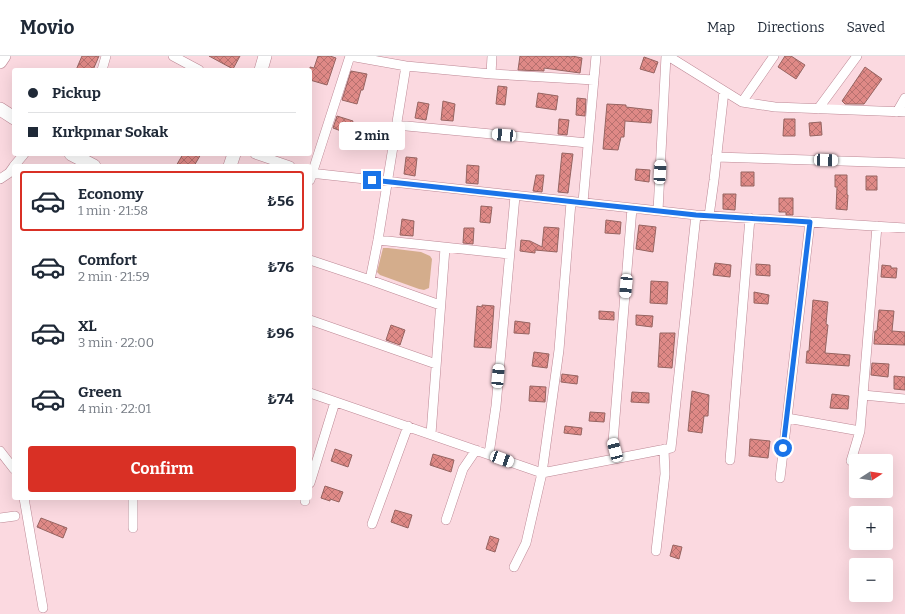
<!DOCTYPE html>
<meta charset="utf-8">
<style>
body{margin:0;font-family:Bitter,serif;background:#f6f6f7;color:#1f2937;height:100vh;display:flex;flex-direction:column;font-size:15px;white-space:nowrap}
*{box-sizing:border-box;margin:0}
p{font-size:13px;color:#747a83}
.icon{flex:none;width:22px;height:22px;fill:none;stroke:currentColor;stroke-width:2;stroke-linecap:round;stroke-linejoin:round}
.map{position:relative;flex:1;overflow:hidden}
.side{position:absolute;left:12px;top:108px;width:300px;height:336px;display:flex;flex-direction:column;background:#fff;border-radius:4px;box-shadow:0 4px 16px #0002}
.side>*{flex:none}
.banner{position:absolute;left:12px;top:12px;width:300px;height:88px;border-radius:4px;box-shadow:0 4px 16px #0002;display:grid;align-content:center;height:88px;padding:0 16px;background:#fff}
.needle{width:26px;rotate:78deg}
.controls{position:absolute;left:849px;top:398px;display:grid;gap:8px}
.controls a{display:grid;place-items:center;width:44px;height:44px;border-radius:4px;background:#fff;box-shadow:0 4px 16px #0002;font-size:20px}
.end{position:absolute;width:18px;height:18px;margin:-9px;border:5px solid #1a73e8;background:#fff;box-shadow:0 0 0 2px #fff}
.from{border-radius:50%}
.bubble{position:absolute;height:28px;border-radius:4px;background:#fff;box-shadow:0 4px 16px #0002;font-size:13px;font-weight:700;line-height:28px;text-align:center}
.car{position:absolute;width:12px;height:24px;margin:-12px -6px;border-radius:5px;box-shadow:0 0 3px 1px #0007;background:linear-gradient(#fff 24%,#345 0 40%,#fff 0 76%,#345 0 86%,#fff 0)}
.banner b{display:flex;align-items:center;gap:14px;height:38px;font-size:15px}
.banner b+b{border-top:1px solid #e0e1e3}
.banner i{width:10px;height:10px;background:#1f2937}
ul{padding:7px 0 0;list-style:none}
li{display:flex;align-items:center;gap:12px;height:60px;margin:0 8px 6px;padding:0 8px;border:2px solid transparent;border-radius:4px}
li div{flex:1}
li b{display:block;font-size:15px}
li em{font-style:normal;font-weight:700}
li.current{border-color:#d93025}
li>.icon{width:36px;height:36px;stroke-width:1.5}
.action{display:flex;gap:8px;margin-top:auto;padding:8px 16px}
.action a{flex:1;height:46px;border-radius:4px;background:#d93025;color:#fff;font-size:16px;font-weight:700;line-height:46px;text-align:center}
header{display:flex;align-items:center;gap:24px;box-sizing:border-box;height:56px;padding:0 20px;background:#fff;border-bottom:1px solid #e0e1e3}
header strong{font-size:19px}
nav{display:flex;gap:22px;margin-inline-start:auto;font-size:14px}
.map>svg:first-child{display:block}
</style>
<header>
<strong>Movio</strong>
<nav><a>Map</a><a>Directions</a><a>Saved</a></nav>
</header>
<div class="map">
<svg width="905" height="558" viewBox="0 0 905 558">
<defs>
<pattern id="building-cross-hatch" width="8" height="8" patternUnits="userSpaceOnUse"><rect width="8" height="8" fill="#df8986"/><path d="M0 0l8 8M0 8l8-8" fill="none" stroke="#b7716f"/></pattern>
</defs>
<rect width="100%" height="100%" fill="#fbd9e0"/>
<path fill="#d4ad8c" d="M 383,192 L 388,192 L 421,196 L 430,200 L 432,203 L 429,232 L 424,234 L 419,233 L 380,219 L 377,216 Z"/>
<path fill="url(#building-cross-hatch)" stroke="#966461" d="M 82,0 L 99,0 L 93,14 L 76,14 Z
M 209,0 L 240,0 L 233,13 Z
M 318,0 L 330,0 L 336,2 L 327,29 L 310,24 L 310,11 L 314,12 Z
M 520,0 L 563,0 L 572,1 L 572,0 L 582,2 L 580,17 L 544,12 L 544,15 L 518,14 Z
M 785,0 L 791,0 L 805,9 L 796,23 L 778,11 Z
M 644,1 L 658,6 L 654,17 L 640,13 Z
M 865,11 L 882,23 L 864,48 L 845,48 L 842,45 Z
M 351,15 L 367,18 L 363,34 L 361,34 L 357,48 L 342,44 Z
M 498,30 L 507,31 L 505,49 L 496,48 Z
M 538,37 L 558,40 L 556,54 L 536,51 Z
M 577,42 L 586,43 L 585,60 L 576,59 Z
M 443,45 L 455,48 L 453,65 L 441,64 Z
M 418,46 L 429,48 L 426,64 L 415,62 Z
M 607,48 L 626,49 L 626,51 L 652,54 L 651,67 L 625,65 L 624,81 L 621,81 L 618,94 L 603,93 Z
M 337,60 L 353,65 L 349,78 L 333,72 Z
M 559,63 L 569,64 L 567,79 L 558,78 Z
M 784,63 L 795,63 L 795,80 L 783,80 Z
M 821,66 L 822,79 L 810,80 L 809,67 Z
M 562,97 L 573,98 L 568,137 L 558,136 Z
M 183,98 L 201,98 L 194,110 L 176,110 Z
M 406,101 L 417,102 L 415,120 L 404,118 Z
M 467,109 L 479,110 L 478,128 L 466,127 Z
M 636,113 L 650,114 L 649,126 L 635,124 Z
M 741,116 L 754,116 L 754,130 L 741,130 Z
M 536,119 L 544,119 L 542,136 L 533,135 Z
M 835,119 L 847,119 L 847,139 L 848,139 L 847,154 L 836,153 L 837,131 L 835,131 Z
M 866,120 L 877,120 L 877,134 L 866,134 Z
M 723,138 L 736,138 L 735,154 L 723,153 Z
M 779,142 L 793,142 L 793,159 L 786,159 L 786,156 L 779,156 Z
M 481,150 L 492,151 L 490,167 L 480,166 Z
M 402,163 L 414,165 L 413,180 L 400,179 Z
M 606,164 L 621,166 L 620,178 L 605,177 Z
M 639,169 L 656,171 L 653,196 L 636,193 Z
M 544,171 L 559,172 L 557,196 L 535,194 L 535,197 L 520,195 L 521,184 L 530,185 L 542,191 Z
M 464,172 L 474,172 L 473,188 L 463,187 Z
M 715,207 L 731,209 L 730,221 L 713,219 Z
M 756,208 L 770,209 L 770,220 L 756,219 Z
M 882,209 L 891,210 L 891,212 L 897,212 L 896,222 L 881,221 Z
M 651,225 L 668,226 L 667,248 L 650,247 Z
M 754,236 L 769,239 L 768,248 L 754,247 Z
M 813,244 L 828,246 L 826,268 L 828,269 L 825,297 L 850,299 L 849,310 L 806,307 L 807,295 L 809,295 Z
M 482,249 L 494,250 L 491,292 L 474,291 L 477,250 L 482,251 Z
M 879,254 L 894,255 L 892,275 L 905,276 L 905,289 L 874,288 L 875,275 L 877,275 Z
M 599,255 L 614,256 L 614,264 L 599,263 Z
M 636,259 L 653,260 L 652,271 L 636,269 Z
M 515,265 L 530,267 L 529,278 L 514,277 Z
M 391,269 L 405,274 L 400,289 L 386,284 Z
M 660,277 L 675,277 L 672,312 L 658,311 Z
M 534,296 L 549,298 L 547,312 L 532,310 Z
M 872,307 L 889,308 L 888,321 L 871,319 Z
M 562,318 L 578,320 L 577,328 L 561,326 Z
M 894,320 L 905,321 L 905,334 L 894,333 Z
M 530,330 L 546,331 L 545,346 L 529,345 Z
M 692,335 L 709,339 L 708,360 L 704,360 L 702,377 L 688,375 Z
M 632,336 L 649,337 L 649,347 L 631,346 Z
M 832,338 L 849,340 L 848,353 L 830,352 Z
M 590,356 L 605,357 L 604,366 L 589,365 Z
M 565,370 L 582,372 L 581,379 L 564,377 Z
M 750,383 L 770,385 L 768,402 L 749,400 Z
M 335,393 L 352,399 L 348,411 L 331,405 Z
M 433,398 L 454,404 L 451,416 L 430,409 Z
M 325,430 L 343,436 L 339,446 L 330,443 L 330,445 L 321,442 Z
M 395,454 L 412,459 L 408,472 L 391,466 Z
M 41,462 L 67,472 L 63,482 L 37,471 Z
M 490,480 L 499,483 L 495,496 L 486,493 Z
M 673,489 L 682,491 L 679,503 L 670,500 Z"/>
<g fill="none" stroke-linecap="round" stroke-linejoin="round">
<defs>
<path id="street" d="M 173,0 L 199,14
M 350,0 L 406,10 L 491,18 L 594,24
M 668,0 L 742,46 L 775,51 L 905,56
M 102,14 L 106,0
M 491,18 L 492,0
M 742,46 L 774,0
M 818,53 L 857,0
M 897,56 L 905,42
M 396,69 L 588,87
M 255,98 L 290,110
M 716,101 L 905,107
M 14,110 L 24,98
M 310,117 L 696,159 L 905,172
M 0,123 L 9,117 L 14,110
M 310,124 L 350,0
M 583,146 L 596,0
M 658,155 L 666,0
M 709,160 L 714,124 L 724,35
M 378,184 L 509,198
M 310,204 L 370,224 L 440,249
M 370,224 L 378,184 L 406,10
M 310,264 L 436,308
M 310,337 L 542,417 L 671,392 L 696,159
M 863,339 L 905,343
M 787,362 L 860,375 L 877,170
M 431,378 L 445,192
M 0,395 L 14,413
M 489,398 L 496,350 L 515,140
M 617,402 L 613,386 L 632,152
M 730,404 L 750,162
M 851,405 L 860,375
M 780,422 L 810,166
M 310,427 L 335,346
M 24,442 L 43,552
M 133,442 L 133,472
M 305,445 L 305,442
M 0,462 L 15,460
M 446,464 L 463,413 L 476,394
M 372,468 L 408,370
M 656,495 L 665,418 L 664,393
M 514,511 L 526,487 L 542,417 L 559,294 L 571,146"/>
<path id="secondary" d="M 0,6 L 4,0
M 261,14 L 265,0
M 0,53 L 14,62
M 71,98 L 94,110
M 230,110 L 234,98"/>
</defs>
<use href="#street" stroke="#bd8895" stroke-width="10"/>
<use href="#secondary" stroke="#bd8895" stroke-width="14"/>
<use href="#street" stroke="#fff" stroke-width="9"/>
<use href="#secondary" stroke="#fff" stroke-width="13"/>
</g>
<g fill="none" stroke-linecap="round" stroke-linejoin="round">
<path stroke="#1a73e8" stroke-width="5" d="M 372,124 L 696,159 L 810,166 L 783,392"/>
</g>
</svg>
<div class="controls">
<a><svg class="needle" viewBox="-14 -14 28 28"><path d="M0-13l5 13h-10z" fill="#e53935"/><path d="M0 13l5-13h-10z" fill="#747a83"/></svg></a>
<a>+</a>
<a>−</a>
</div>
<i class="end from" style="left:783px;top:392px"></i>
<i class="end" style="left:372px;top:124px"></i>
<div class="bubble" style="left:339px;top:66px;width:66px">2 min</div>
<i class="car" style="left:504px;top:79px;rotate:275deg"></i>
<i class="car" style="left:826px;top:104px;rotate:92deg"></i>
<i class="car" style="left:660px;top:116px;rotate:3deg"></i>
<i class="car" style="left:626px;top:230px;rotate:185deg"></i>
<i class="car" style="left:498px;top:320px;rotate:5deg"></i>
<i class="car" style="left:615px;top:394px;rotate:345deg"></i>
<i class="car" style="left:502px;top:403px;rotate:110deg"></i>
<div class="banner">
<b><i class="from"></i>Pickup</b>
<b><i></i>Kırkpınar Sokak</b>
</div>
<section class="side">
<ul>
<li class="current"><svg class="icon" aria-label="car" viewBox="0 0 24 24"><path d="M5 17H2v-5l4-1 3-4h7l3 4 3 1v5h-3M9 17h6M6 11h13"/><circle cx="7" cy="17" r="2"/><circle cx="17" cy="17" r="2"/></svg><div><b>Economy</b><p>1 min · 21:58</p></div><em>₺56</em></li>
<li><svg class="icon" aria-label="car" viewBox="0 0 24 24"><path d="M5 17H2v-5l4-1 3-4h7l3 4 3 1v5h-3M9 17h6M6 11h13"/><circle cx="7" cy="17" r="2"/><circle cx="17" cy="17" r="2"/></svg><div><b>Comfort</b><p>2 min · 21:59</p></div><em>₺76</em></li>
<li><svg class="icon" aria-label="car" viewBox="0 0 24 24"><path d="M5 17H2v-5l4-1 3-4h7l3 4 3 1v5h-3M9 17h6M6 11h13"/><circle cx="7" cy="17" r="2"/><circle cx="17" cy="17" r="2"/></svg><div><b>XL</b><p>3 min · 22:00</p></div><em>₺96</em></li>
<li><svg class="icon" aria-label="car" viewBox="0 0 24 24"><path d="M5 17H2v-5l4-1 3-4h7l3 4 3 1v5h-3M9 17h6M6 11h13"/><circle cx="7" cy="17" r="2"/><circle cx="17" cy="17" r="2"/></svg><div><b>Green</b><p>4 min · 22:01</p></div><em>₺74</em></li>
</ul>
<div class="action"><a>Confirm</a></div>
</section>
</div>
